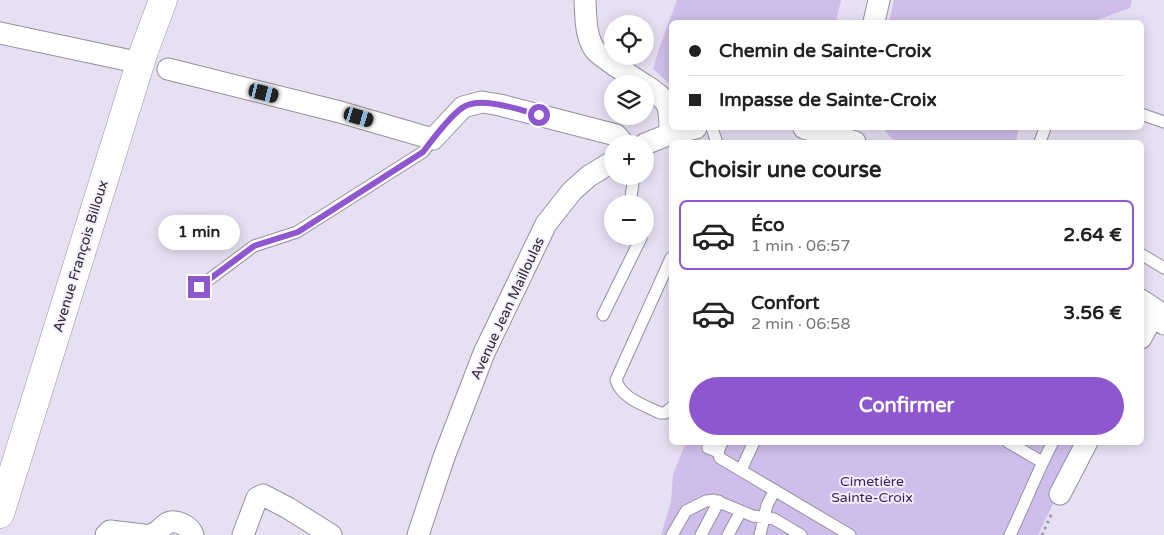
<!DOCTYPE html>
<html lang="fr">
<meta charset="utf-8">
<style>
body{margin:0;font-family:"Varela Round",sans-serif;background:#f6f6f6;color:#222;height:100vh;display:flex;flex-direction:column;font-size:19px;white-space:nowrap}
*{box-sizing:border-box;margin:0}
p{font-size:16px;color:#767676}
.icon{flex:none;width:28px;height:28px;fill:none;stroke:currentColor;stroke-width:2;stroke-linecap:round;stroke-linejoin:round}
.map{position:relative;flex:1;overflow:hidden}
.side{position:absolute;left:669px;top:140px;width:475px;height:305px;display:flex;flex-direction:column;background:#fff;border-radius:8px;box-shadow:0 2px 12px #0003}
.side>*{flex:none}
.guide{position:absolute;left:669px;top:20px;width:475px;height:110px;border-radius:8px;box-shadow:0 2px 12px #0003;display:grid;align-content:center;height:110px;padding:0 20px;background:#fff}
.buttons{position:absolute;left:604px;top:15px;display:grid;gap:10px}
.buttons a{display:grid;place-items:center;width:50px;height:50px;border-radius:50%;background:#fff;box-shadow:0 2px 12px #0003;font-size:25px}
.end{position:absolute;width:22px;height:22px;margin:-11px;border:6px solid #8e57cf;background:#fff;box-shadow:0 0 0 2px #fff}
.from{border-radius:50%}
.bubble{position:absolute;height:35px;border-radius:18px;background:#fff;box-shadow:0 2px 12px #0003;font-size:16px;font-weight:800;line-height:35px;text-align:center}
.car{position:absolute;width:15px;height:30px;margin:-15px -8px;border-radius:6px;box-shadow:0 0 4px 1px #0007;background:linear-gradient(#222 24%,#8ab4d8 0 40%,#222 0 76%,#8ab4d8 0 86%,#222 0)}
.guide b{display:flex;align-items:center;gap:18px;height:48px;font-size:19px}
.guide b+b{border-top:1px solid #e0e0e0}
.guide i{width:12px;height:12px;background:#222}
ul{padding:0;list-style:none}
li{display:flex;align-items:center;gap:15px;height:70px;margin:0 10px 8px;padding:0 10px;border:2px solid transparent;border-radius:8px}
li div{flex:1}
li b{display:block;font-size:19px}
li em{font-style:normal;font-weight:800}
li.selected{border-color:#8e57cf}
li>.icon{width:45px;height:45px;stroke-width:1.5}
h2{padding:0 20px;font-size:22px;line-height:60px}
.action{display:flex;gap:10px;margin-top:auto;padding:10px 20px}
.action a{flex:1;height:58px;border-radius:30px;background:#8e57cf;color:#fff;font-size:20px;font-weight:800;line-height:58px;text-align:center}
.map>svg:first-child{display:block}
</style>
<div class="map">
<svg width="1164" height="535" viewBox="0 0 1164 535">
<rect width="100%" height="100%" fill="#e7e0f3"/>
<path fill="#cfbeeb" d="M 677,0 L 841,0 L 836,22 L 671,22 L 671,85 L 653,69 L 660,46 Z
M 894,0 L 1132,0 L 1130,8 L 1091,22 L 889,22 Z
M 883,128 L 1019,128 L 1016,142 L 900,142 L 891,138 Z
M 686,443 L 1083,443 L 1038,535 L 661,535 L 671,502 L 673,474 Z"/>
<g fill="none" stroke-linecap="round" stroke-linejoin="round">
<defs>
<path id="service" d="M 1141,114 L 1164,122
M 712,128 L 716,140 L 715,142
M 1040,142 L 1045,128
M 630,204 L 634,176
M 1141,254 L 1164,268
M 671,258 L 616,380 C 621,398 644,405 660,413 L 665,413 L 671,408
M 199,287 L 254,246 L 297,232 L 423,152 L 433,139
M 603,315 L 641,238 L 640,236
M 708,442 L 708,448 L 718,452
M 722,442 L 718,452 L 720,458 L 850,535
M 1008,442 L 1042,462
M 741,470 L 754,442
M 672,535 L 686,511 L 706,501 L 714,500 L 753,516 L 774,519 L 801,535
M 701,535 L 719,501
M 728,535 L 741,511
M 760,535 L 767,505 L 775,490
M 1010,535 C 1025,504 1037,472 1053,442"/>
<path id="minor" d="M 585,0 C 586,16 585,36 595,50 C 600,57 633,77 643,84
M 874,22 L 879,0
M 0,33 L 141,63
M 168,69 L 340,112 L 433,139 L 463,107 L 482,102 L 500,105 L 616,135 L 624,144
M 645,85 C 670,102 670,104 670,134
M 804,128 L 855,142
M 645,144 L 670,134 L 696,128
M 1141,300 L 1156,310 L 1164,324
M 1141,338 L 1156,310
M 1060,494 L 1087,442
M 106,535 L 110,531 L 143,535
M 149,535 C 158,534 159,529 166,524 C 175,518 190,526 193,535
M 243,535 L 257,498 L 263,495 L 288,508 L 331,535
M 418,535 L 444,457 L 484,353 L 546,224 L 572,191 L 589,176 L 612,162"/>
<path id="tertiary" d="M 0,514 L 144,51 L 163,0"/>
</defs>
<use href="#service" stroke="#958fa0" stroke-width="13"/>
<use href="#minor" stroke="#958fa0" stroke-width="23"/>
<use href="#tertiary" stroke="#958fa0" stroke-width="29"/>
<path stroke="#9e99a7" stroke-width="3" stroke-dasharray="2.5 4" stroke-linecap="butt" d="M 1042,535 L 1052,513"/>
<use href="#service" stroke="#fff" stroke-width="11"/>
<use href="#minor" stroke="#fff" stroke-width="21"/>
<use href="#tertiary" stroke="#fff" stroke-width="28"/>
</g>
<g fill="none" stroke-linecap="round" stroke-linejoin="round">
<path stroke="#8e57cf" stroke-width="6" d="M 199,287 L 254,246 L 298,232 L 423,152 C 432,140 450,116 462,108 C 480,95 520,110 539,115"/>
</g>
<g text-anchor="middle" stroke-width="4" stroke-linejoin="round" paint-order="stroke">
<g font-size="14" fill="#2c2930" stroke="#f4eefe">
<text transform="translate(80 256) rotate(-73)" y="5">Avenue François Billoux</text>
<text transform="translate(507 308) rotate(-65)" y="5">Avenue Jean Mailloulas</text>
</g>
<g font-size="14" fill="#3a1c5c" stroke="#f4eefe">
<text x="872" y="486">Cimetière<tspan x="872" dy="16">Sainte-Croix</tspan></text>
</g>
</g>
</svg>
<div class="buttons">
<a><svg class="icon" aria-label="locate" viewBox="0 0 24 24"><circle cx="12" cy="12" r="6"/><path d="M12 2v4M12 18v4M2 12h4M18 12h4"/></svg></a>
<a><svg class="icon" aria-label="layers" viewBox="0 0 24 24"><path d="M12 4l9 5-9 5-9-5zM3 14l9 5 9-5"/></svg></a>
<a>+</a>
<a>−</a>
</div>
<i class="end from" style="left:539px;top:115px"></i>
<i class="end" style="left:199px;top:287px"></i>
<div class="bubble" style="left:158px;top:215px;width:82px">1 min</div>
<i class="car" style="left:264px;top:93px;rotate:104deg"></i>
<i class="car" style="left:359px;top:117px;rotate:107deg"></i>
<div class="guide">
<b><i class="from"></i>Chemin de Sainte-Croix</b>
<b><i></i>Impasse de Sainte-Croix</b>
</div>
<section class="side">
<h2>Choisir une course</h2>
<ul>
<li class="selected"><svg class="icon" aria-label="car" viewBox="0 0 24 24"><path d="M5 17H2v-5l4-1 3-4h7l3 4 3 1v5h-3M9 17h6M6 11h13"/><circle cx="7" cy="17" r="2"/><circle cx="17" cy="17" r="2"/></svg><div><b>Éco</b><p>1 min · 06:57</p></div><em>2.64 €</em></li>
<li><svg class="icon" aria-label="car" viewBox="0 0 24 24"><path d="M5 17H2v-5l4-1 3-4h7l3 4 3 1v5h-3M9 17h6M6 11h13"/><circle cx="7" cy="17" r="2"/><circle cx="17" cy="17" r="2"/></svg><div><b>Confort</b><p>2 min · 06:58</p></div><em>3.56 €</em></li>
</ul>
<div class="action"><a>Confirmer</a></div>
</section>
</div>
